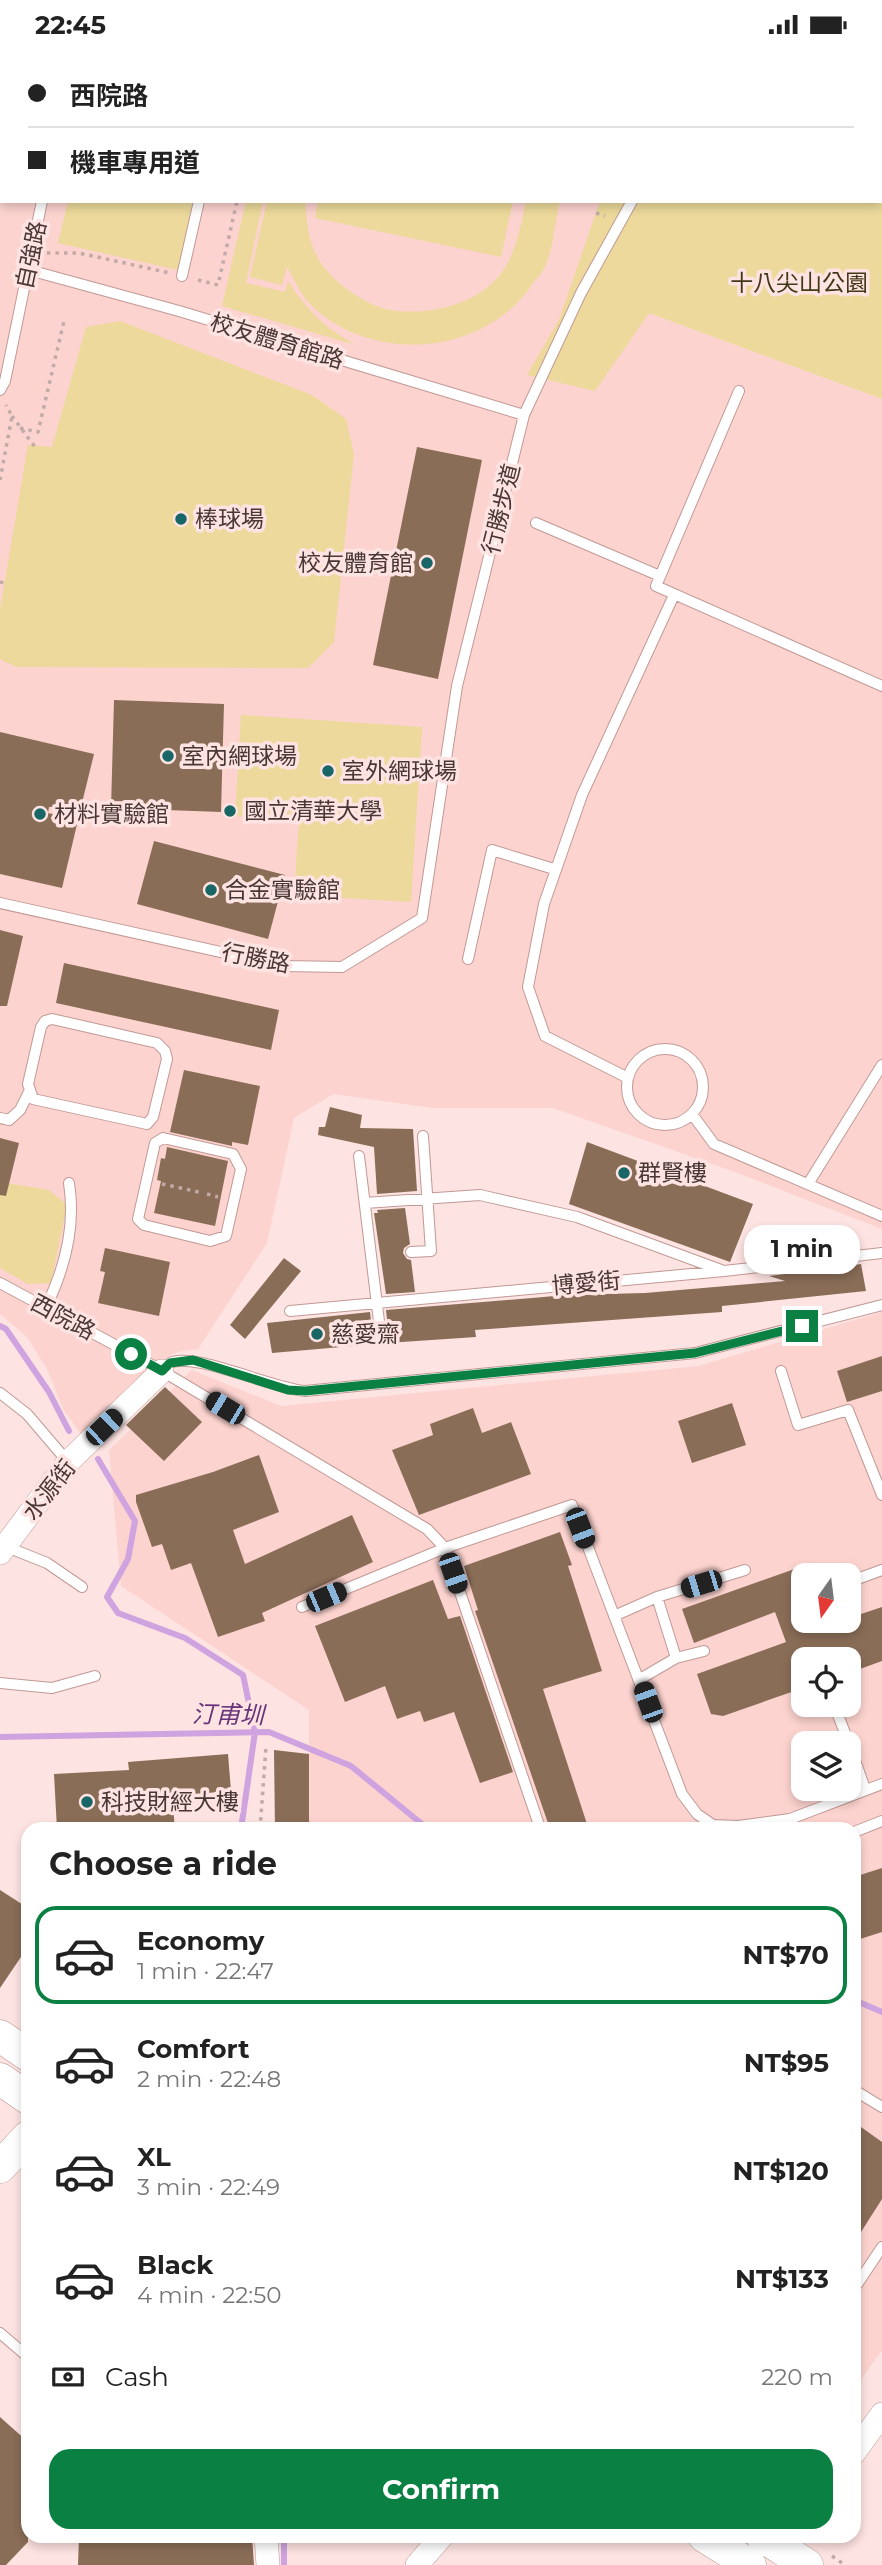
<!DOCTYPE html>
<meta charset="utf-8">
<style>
body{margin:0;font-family:Montserrat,"Noto Sans TC",sans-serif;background:#f6f6f6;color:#222;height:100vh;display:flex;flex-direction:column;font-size:26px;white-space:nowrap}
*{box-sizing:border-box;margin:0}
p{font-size:23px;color:#767676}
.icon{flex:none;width:38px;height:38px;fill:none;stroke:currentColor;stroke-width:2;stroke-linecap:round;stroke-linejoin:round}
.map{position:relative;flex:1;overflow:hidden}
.side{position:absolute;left:21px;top:1773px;width:840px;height:721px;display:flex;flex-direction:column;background:#fff;border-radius:21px;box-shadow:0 4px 10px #0003}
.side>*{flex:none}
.banner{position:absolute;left:0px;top:0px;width:882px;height:154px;box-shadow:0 4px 10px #0003;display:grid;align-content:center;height:154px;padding:0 28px;background:#fff}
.needle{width:46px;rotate:194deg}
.buttons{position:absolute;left:791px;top:1514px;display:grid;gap:14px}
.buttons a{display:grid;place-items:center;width:70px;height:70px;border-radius:14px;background:#fff;box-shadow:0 4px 10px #0003;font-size:35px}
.end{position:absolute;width:32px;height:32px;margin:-16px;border:9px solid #0b8043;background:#fff;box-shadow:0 0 0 4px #fff}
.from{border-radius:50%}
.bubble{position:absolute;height:49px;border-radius:21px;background:#fff;box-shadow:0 4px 10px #0003;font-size:23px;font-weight:700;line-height:49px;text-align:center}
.car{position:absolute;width:21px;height:42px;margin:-21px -10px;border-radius:9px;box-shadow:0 0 5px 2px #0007;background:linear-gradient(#222 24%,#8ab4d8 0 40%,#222 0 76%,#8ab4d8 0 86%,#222 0)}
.banner b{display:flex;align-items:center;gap:24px;height:66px;font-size:26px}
.banner b+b{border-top:2px solid #e0e0e0}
.banner i{width:18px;height:18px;background:#222}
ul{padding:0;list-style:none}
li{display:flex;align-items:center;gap:21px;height:98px;margin:0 14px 10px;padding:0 14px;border:4px solid transparent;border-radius:21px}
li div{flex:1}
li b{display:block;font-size:26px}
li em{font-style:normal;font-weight:700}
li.active{border-color:#0b8043}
li>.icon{width:63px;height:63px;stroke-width:1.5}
h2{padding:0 28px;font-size:32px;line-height:84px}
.pay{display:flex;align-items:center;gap:18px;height:77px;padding:0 28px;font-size:26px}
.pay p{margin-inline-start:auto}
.primary-button{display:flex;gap:14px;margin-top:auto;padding:14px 28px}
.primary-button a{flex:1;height:80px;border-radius:21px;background:#0b8043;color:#fff;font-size:28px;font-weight:700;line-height:80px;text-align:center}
.status{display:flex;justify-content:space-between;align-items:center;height:49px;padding:0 35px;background:#fff;direction:ltr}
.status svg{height:19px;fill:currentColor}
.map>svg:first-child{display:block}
</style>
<div class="status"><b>22:45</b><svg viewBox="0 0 49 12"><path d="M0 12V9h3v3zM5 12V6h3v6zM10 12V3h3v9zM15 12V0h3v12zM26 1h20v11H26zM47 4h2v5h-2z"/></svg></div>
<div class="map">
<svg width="882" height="2516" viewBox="0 0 882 2516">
<rect width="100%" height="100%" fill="#fde3e1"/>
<path fill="#fcd3cf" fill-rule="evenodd" d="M 0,0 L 882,0 L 882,58 L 880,2 L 2,2 L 2,152 L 696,152 L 649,264 L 882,350 L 882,1180 L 735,1123 L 553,1059 L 432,1059 L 333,1045 L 294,1069 L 267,1194 L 198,1300 L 177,1303 L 152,1316 L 83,1388 L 63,1360 L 48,1322 L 27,1288 L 0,1265 Z
M 882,1263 L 882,2301 L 854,2341 L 854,1780 L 309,1780 L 309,1661 L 121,1537 L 109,1401 L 192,1321 L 281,1357 L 698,1317 ZM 803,1526 L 849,1526 L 849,1572 L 803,1572 ZM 803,1610 L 849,1610 L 849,1656 L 803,1656 ZM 803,1694 L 849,1694 L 849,1740 L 803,1740 Z"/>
<path fill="#ecd99b" d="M 351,0 L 545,0 L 350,2 Z
M 636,0 L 882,0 L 882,350 L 649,264 L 595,342 L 527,326 L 559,271 L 600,152 L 880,152 L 880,2 Z
M 68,152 L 193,152 L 178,221 L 58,194 Z
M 246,152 L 263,152 L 246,234 L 285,243 L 288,232 C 308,262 323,278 356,296 L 222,257 Z
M 267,152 L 305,152 C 307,174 308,195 321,214 C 334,234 367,257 390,261 C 429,267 478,256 502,223 C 516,203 521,176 526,152 L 560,152 C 555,172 554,196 546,215 C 544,221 538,228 534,233 C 486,307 373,317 310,255 C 300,245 294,229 287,218 L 282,236 L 250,228 Z
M 318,152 L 513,152 L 501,208 L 315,169 Z
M 120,272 L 312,346 L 346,370 L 354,405 L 334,593 L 308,619 L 16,618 L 0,610 L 0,560 L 28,396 L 52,398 L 86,278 Z
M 241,666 L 422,678 L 411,853 L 294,846 L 299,772 L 235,767 Z
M 0,1133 L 49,1141 L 67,1156 L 51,1234 L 28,1235 L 0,1219 Z"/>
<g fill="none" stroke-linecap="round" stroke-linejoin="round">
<path stroke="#cea3df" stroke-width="6" d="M 0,1277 L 6,1280 L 49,1343 L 69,1382
M 98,1410 L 135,1472 L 128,1510 L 107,1548 L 118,1564 L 185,1589 L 243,1626 L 255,1683 L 241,1780
M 0,1688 L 269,1683 L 351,1717 L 428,1780
M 854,1951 L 882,1963
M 284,2516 L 284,2487"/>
</g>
<path fill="#8a6d57" d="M 417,398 L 482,411 L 438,630 L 373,616 Z
M 114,651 L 224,655 L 221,763 L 111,759 Z
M 0,683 L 94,705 L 81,758 L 49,758 L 48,764 L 78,771 L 62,839 L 0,825 Z
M 154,792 L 285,826 L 268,890 L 137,855 Z
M 0,881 L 23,887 L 7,957 L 0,957 Z
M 64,914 L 279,961 L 271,1001 L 56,954 Z
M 184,1021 L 260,1037 L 248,1096 L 232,1093 L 232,1097 L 170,1083 Z
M 330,1058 L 362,1066 L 360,1079 L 413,1080 L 417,1142 L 377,1145 L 374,1098 L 318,1086 L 319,1078 L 325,1078 Z
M 0,1089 L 19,1094 L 6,1147 L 0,1146 Z
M 587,1093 L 753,1155 L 730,1213 L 569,1155 Z
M 167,1098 L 228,1112 L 215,1177 L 154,1164 L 161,1132 L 157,1131 L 161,1109 L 165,1110 Z
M 405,1159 L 410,1195 L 404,1199 L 403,1204 L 407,1210 L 411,1211 L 415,1243 L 386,1245 L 374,1164 L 378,1164 L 377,1161 Z
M 105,1199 L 170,1213 L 159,1267 L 98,1254 L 105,1223 L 100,1222 Z
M 284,1209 L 301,1222 L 245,1290 L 230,1276 Z
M 861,1215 L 866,1242 L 722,1257 L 722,1263 L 475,1281 L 476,1288 L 387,1294 L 389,1288 L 386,1261 L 567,1246 L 645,1244 L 785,1232 L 769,1227 Z
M 370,1263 L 373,1290 L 376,1295 L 272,1304 L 267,1274 Z
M 882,1307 L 882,1342 L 847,1353 L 837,1322 Z
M 165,1338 L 202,1373 L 164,1412 L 126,1376 Z
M 732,1354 L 746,1396 L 692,1414 L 678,1372 Z
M 473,1359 L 482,1384 L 511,1373 L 531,1425 L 419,1466 L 392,1401 L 433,1386 L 430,1375 Z
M 259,1406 L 279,1463 L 233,1481 L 245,1515 L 352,1466 L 373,1513 L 262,1564 L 265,1572 L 218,1588 L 191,1514 L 171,1521 L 162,1495 L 152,1498 L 136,1453 L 136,1446 L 213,1423 Z
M 560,1483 L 572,1516 L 568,1517 L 602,1622 L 543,1640 L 587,1775 L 573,1780 L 550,1780 L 475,1562 L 478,1561 L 464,1517 Z
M 803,1517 L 803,1572 L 824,1572 L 826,1577 L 849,1572 L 849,1569 L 882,1558 L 882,1612 L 849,1624 L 849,1610 L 803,1610 L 803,1639 L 723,1667 L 711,1665 L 697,1625 L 786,1593 L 775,1563 L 694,1594 L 682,1560 Z
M 433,1531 L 448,1570 L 460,1567 L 513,1723 L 480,1734 L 454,1663 L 424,1673 L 420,1662 L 397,1670 L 385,1637 L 345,1653 L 315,1577 Z
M 274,1701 L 309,1705 L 309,1780 L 275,1780 Z
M 228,1705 L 231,1742 L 172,1747 L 175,1780 L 57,1780 L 54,1725 L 129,1721 L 128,1713 Z
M 882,1819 L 882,1883 L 854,1892 L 854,1828 Z
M 0,1841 L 28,1859 L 28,1905 L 23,1905 L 0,1939 Z
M 854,2073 L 882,2093 L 882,2150 L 854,2194 Z
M 0,2368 L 28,2393 L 28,2493 L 6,2516 L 0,2516 Z
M 79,2487 L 252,2487 L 254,2516 L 78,2516 Z"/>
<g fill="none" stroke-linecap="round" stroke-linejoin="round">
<defs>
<path id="lane" d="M 108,0 L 111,2
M 75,2 L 79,0
M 224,2 L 225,0
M 29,221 L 179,262 L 524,366
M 182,227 L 199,152
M 0,341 L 5,332 L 42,152
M 739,342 L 656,537 L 882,637
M 536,474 L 660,527
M 0,854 L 284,917 L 342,918 L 422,869 L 457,637 L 524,366 L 581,244 L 632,152
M 468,910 L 492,801 L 554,820
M 52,970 L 157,994 L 165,1002 L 167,1010 L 153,1068 L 147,1075 L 33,1050 L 28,1035 L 41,978 L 45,972 Z
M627 1038a38 38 0 1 1 76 0a38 38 0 1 1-76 0Z
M 628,1029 L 545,987 L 528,938 L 544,855 L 582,746 L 674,546
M 692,1065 L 714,1095 L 882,1167
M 0,1069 L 9,1071 L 20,1061 L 29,1043
M 163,1089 L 233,1105 L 241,1120 L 226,1187 L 210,1192 L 144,1176 L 138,1170 L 155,1094 Z
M 359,1107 L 381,1289
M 808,1135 L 882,1016
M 365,1154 L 480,1146 L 577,1168 L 721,1221
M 411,1203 L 431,1202 L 423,1087
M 0,1234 L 152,1316 L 427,1480 L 445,1499 L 572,1456 L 682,1745 L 697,1765 L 713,1776 L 738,1777 L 790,1770 L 882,1735
M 46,1258 C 65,1219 76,1178 69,1134
M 290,1262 L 724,1222 L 882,1204
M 162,1322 C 165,1319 166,1316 170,1314 C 193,1302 273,1340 305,1342 L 695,1304 L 882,1256
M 781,1322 L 798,1376 L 848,1361 L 882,1446
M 0,1344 L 27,1365 L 68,1413
M 2,1496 L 47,1514 L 82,1538
M 849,1533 L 882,1521
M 657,1548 L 676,1609
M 302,1558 L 445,1499 L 540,1779
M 614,1567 L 657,1548 L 745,1521
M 640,1630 L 676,1609 L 704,1602
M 0,1634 L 52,1639 L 95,1627
M 834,1656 L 849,1694
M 849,1694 L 865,1740
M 854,1783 L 882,1772
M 854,2041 L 882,2058
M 854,2240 L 882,2198
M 0,2284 L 28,2308"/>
<path id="street" d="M 0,1504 L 68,1413 L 162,1322
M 854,2404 L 882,2365
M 266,2487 L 268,2516
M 417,2516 L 442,2487"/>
<path id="secondary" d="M 0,1987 L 28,2006
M 0,2030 L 28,2049
M 0,2118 L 28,2088
M 704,2487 L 750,2516
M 762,2487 L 807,2516"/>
</defs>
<use href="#lane" stroke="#c19995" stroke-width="12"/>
<use href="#street" stroke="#c19995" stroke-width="24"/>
<use href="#secondary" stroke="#c19995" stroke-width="33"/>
<path stroke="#c1aaa8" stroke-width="3.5" stroke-dasharray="3.5 5" stroke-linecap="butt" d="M 271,2 L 271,0
M 880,48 L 882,48
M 596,164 L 605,167
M 47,204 L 79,204 L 170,224
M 198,231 L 218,236 L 237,152
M 12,367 L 35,398
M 20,379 L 38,383 L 64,272
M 0,431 L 12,367 L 6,356
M 0,533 L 4,534
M 162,1135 L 199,1143
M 207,1145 L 218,1148
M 260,1780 L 266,1698
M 832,2507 L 845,2516"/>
<use href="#lane" stroke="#fff" stroke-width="10"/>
<use href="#street" stroke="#fff" stroke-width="23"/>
<use href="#secondary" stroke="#fff" stroke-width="32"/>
</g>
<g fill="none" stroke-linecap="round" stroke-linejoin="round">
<path stroke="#0b8043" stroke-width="9" d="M 131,1305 L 162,1322 L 170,1314 L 193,1311 L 288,1341 L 305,1342 L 695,1304 L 802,1277"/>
</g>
<g fill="#186666" stroke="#fde3e1" stroke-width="2.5">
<circle cx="181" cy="470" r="7"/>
<circle cx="427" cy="514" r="7"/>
<circle cx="168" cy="707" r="7"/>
<circle cx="328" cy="722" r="7"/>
<circle cx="230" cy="762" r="7"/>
<circle cx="40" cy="765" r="7"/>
<circle cx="211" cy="841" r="7"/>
<circle cx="624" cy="1124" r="7"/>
<circle cx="317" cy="1285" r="7"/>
<circle cx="87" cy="1753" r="7"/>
</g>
<g text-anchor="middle" stroke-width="7" stroke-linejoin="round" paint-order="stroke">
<g font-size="23" fill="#483735" stroke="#fde3e1">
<text transform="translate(31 206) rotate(-78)" y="8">自強路</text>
<text transform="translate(277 292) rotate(17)" y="8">校友體育館路</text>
<text transform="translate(501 460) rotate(-76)" y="8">行勝步道</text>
<text transform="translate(256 909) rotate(11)" y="8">行勝路</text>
<text transform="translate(586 1234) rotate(-5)" y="8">博愛街</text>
<text transform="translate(63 1268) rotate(28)" y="8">西院路</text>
<text transform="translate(49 1441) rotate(-52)" y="8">水源街</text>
</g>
<g font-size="23" fill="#423919" stroke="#fde3e1">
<text x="799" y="242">十八尖山公園</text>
</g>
<g font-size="23" fill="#483735" stroke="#fde3e1" text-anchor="start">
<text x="195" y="478">棒球場</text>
<text x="413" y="522" text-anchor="end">校友體育館</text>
<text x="182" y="715">室內網球場</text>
<text x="342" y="730">室外網球場</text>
<text x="244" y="770">國立清華大學</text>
<text x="54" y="773">材料實驗館</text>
<text x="225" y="849">合金實驗館</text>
<text x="638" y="1132">群賢樓</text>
<text x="331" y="1293">慈愛齋</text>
<text x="101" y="1761">科技財經大樓</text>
</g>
<g font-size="24" font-style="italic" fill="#67337a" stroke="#fde3e1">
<text transform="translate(228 1666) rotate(1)" y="8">汀甫圳</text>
</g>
</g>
</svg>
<div class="buttons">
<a><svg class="needle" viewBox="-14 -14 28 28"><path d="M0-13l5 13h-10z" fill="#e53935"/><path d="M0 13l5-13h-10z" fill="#767676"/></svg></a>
<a><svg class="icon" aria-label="locate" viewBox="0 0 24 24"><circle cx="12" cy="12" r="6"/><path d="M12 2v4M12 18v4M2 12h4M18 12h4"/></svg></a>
<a><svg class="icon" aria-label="layers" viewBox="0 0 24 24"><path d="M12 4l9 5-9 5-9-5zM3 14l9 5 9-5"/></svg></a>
</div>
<i class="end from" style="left:131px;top:1305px"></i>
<i class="end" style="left:802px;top:1277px"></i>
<div class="bubble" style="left:744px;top:1176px;width:116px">1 min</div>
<i class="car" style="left:225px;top:1359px;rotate:301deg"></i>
<i class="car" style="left:104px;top:1378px;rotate:46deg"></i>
<i class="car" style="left:580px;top:1479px;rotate:159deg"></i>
<i class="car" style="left:453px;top:1524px;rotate:161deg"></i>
<i class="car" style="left:701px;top:1535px;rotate:253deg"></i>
<i class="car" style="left:326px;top:1548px;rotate:67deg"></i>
<i class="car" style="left:648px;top:1653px;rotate:340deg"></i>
<div class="banner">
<b><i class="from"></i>西院路</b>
<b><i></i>機車專用道</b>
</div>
<section class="side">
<h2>Choose a ride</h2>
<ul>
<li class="active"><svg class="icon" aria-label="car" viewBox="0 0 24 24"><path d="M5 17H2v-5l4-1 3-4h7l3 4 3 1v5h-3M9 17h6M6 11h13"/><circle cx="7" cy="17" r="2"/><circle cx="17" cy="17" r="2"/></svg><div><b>Economy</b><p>1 min · 22:47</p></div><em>NT$70</em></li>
<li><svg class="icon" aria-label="car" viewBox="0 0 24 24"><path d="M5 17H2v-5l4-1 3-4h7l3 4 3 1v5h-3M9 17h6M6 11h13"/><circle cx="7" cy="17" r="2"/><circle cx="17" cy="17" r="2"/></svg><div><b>Comfort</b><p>2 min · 22:48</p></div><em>NT$95</em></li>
<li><svg class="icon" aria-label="car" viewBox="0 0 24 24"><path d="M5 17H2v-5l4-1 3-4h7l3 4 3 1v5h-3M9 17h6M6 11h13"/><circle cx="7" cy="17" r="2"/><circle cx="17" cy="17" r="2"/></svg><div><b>XL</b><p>3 min · 22:49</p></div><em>NT$120</em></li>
<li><svg class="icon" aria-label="car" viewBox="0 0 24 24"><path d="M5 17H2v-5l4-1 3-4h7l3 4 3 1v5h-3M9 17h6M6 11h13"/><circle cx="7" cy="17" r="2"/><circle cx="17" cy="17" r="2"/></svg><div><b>Black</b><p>4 min · 22:50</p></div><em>NT$133</em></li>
</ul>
<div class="pay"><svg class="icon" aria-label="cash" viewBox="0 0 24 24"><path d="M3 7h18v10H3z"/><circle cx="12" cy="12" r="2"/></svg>Cash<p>220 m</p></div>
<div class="primary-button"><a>Confirm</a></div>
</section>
</div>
